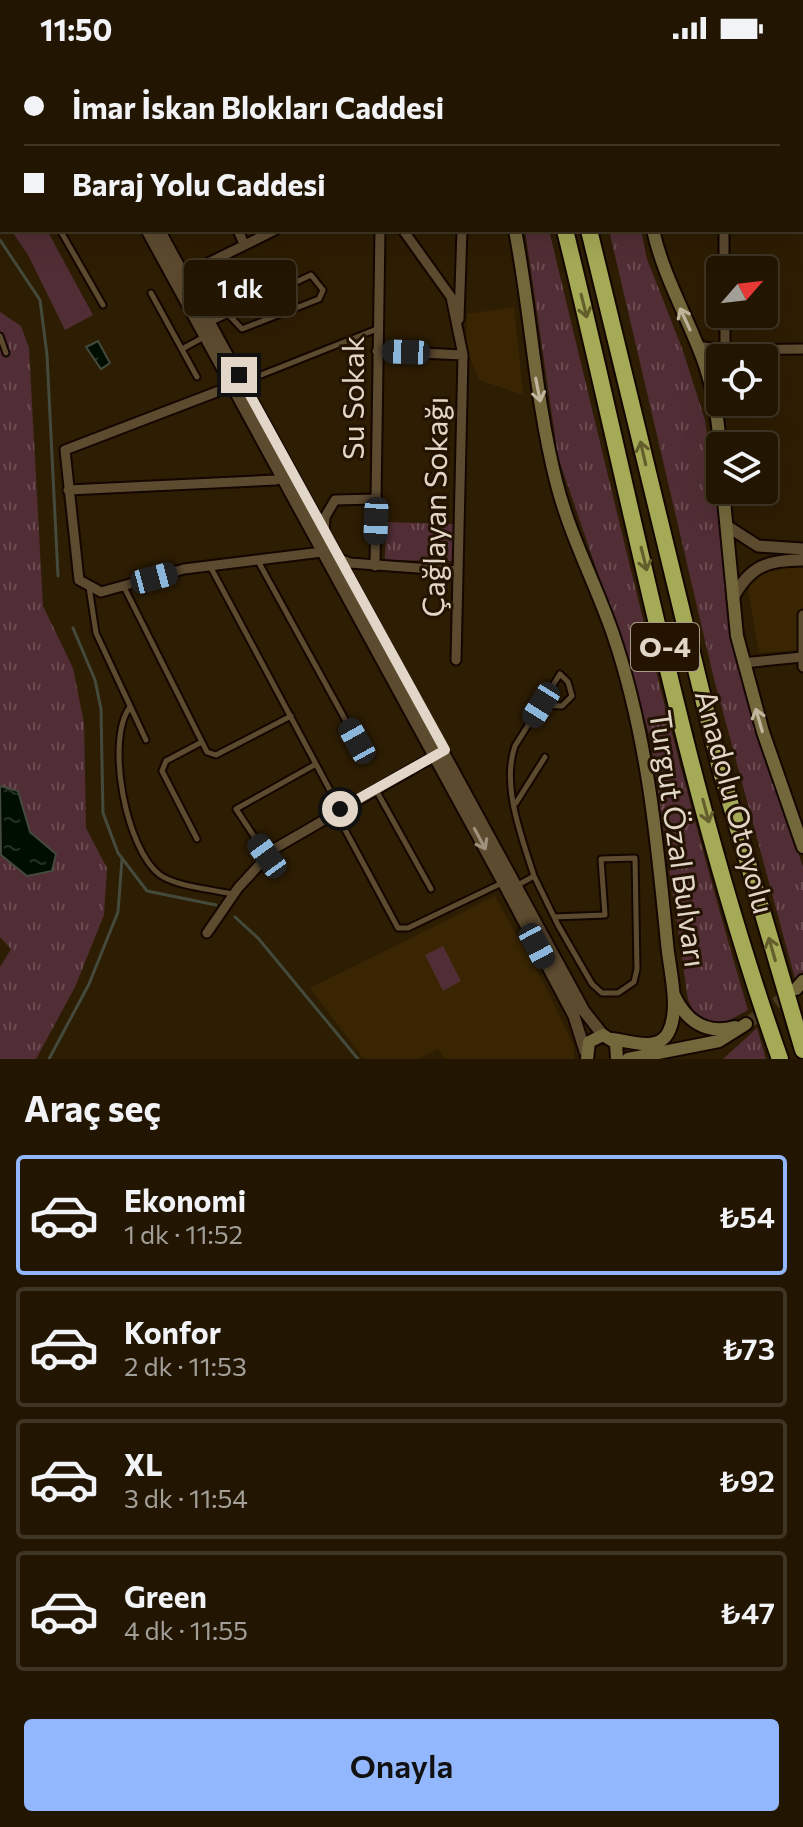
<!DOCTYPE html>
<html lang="tr">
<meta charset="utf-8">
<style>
body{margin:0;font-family:Commissioner,sans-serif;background:#2a1f0c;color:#f1f3f6;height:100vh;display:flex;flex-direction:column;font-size:30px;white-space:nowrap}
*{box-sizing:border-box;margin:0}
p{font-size:26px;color:#a29f99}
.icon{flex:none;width:44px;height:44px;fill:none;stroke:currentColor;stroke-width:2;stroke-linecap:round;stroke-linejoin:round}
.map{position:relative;height:1003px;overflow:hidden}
.details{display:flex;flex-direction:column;background:#221602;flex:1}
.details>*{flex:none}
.top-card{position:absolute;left:0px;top:0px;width:804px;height:176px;box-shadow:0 8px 32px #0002,0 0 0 2px #3f3524;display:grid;align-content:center;height:176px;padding:0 24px;background:#221602}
.needle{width:52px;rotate:62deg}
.controls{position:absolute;left:706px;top:200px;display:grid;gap:16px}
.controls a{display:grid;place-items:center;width:72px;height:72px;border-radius:8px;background:#221602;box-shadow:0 8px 32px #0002,0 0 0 2px #3f3524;font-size:40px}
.end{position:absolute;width:36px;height:36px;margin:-18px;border:10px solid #e1d6c7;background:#111;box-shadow:0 0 0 4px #111}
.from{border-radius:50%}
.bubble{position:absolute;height:56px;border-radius:8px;background:#221602;box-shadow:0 8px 32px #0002,0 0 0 2px #3f3524;font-size:26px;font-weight:600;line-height:56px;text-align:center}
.car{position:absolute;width:24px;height:48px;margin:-24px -12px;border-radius:10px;box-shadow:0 0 6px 2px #0007;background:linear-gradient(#222 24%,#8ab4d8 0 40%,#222 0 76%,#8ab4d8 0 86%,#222 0)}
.top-card b{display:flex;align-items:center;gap:28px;height:76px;font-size:30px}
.top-card b+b{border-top:2px solid #3f3524}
.top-card i{width:20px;height:20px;background:#f1f3f6}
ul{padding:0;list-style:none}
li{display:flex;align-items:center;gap:24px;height:120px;margin:0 16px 12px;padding:0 8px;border:4px solid #3f3524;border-radius:8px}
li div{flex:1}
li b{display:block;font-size:30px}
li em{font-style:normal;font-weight:600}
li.selected{border-color:#92b7fd}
li>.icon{width:72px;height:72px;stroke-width:1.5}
h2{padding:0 24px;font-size:36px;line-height:96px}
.primary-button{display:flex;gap:16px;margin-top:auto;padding:16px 24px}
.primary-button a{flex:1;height:92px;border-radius:8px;background:#92b7fd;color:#111;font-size:32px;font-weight:600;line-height:92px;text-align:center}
.status{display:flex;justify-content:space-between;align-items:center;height:56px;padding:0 40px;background:#221602;direction:ltr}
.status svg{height:22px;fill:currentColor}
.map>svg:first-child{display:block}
</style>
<div class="status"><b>11:50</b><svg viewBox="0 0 49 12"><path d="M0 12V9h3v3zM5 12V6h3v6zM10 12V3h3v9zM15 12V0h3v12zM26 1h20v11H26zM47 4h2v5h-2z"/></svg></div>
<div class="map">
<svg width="803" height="1003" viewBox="0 0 803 1003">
<defs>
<pattern id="grass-tufts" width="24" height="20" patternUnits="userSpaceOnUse" patternTransform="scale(2)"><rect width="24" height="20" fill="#512e35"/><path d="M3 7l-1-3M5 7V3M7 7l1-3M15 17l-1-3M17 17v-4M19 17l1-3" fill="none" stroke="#6a4c51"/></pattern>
<pattern id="water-ripples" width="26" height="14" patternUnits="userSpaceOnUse" patternTransform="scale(2)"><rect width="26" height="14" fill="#000e01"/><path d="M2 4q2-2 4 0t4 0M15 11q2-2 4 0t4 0" fill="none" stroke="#253025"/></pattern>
</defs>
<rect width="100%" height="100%" fill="#2d1d03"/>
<path fill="#392502" d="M 514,251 L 523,339 L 479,324 L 466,292 L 467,258 Z
M 803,508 L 803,594 L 759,597 L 747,527 L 758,516 L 774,509 Z
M 495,840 L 548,935 L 574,991 L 574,1003 L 445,1003 L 438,993 L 419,1003 L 364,1003 L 310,932 Z"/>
<path fill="url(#grass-tufts)" d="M 525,174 L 549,174 C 612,435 672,697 748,954 L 720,969 L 699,966 L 688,944 L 650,682 L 630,611 L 558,401 Z
M 609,174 L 641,174 L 647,203 L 683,295 L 705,364 L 741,620 L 803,811 L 803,916 L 795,923 L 713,619 Z
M 0,256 L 21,270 L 29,292 L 43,550 L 73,612 L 84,667 L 86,772 L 107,812 L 104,859 L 75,931 L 36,1003 L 0,1003 L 0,911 L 11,893 L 0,881 Z
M 386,466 L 455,468 L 454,505 L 385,504 Z
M 757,972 L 766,1003 L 723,1003 Z"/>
<path fill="#512e35" d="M 11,174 L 47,174 L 93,259 L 65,274 L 28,199 Z
M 209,221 L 219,243 L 208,248 L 197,227 Z
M 443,890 L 461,925 L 443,935 L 425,899 Z"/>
<path fill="url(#water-ripples)" stroke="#444a3c" stroke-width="2" d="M 98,285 L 110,307 L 101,313 L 86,291 Z
M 0,730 L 18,735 L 30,776 L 56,798 L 52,815 L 27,820 L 1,799 Z"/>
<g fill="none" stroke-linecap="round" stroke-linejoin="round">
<path stroke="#444a3c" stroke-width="3" d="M 0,184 L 40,244 L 47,299 L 58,520
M 73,572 L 95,624 L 101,653 L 103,757 L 118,797 L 147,835 L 216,849
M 235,861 L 258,882 L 358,1003
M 49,1003 L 89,928 L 118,856 L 122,803"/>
<path stroke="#483920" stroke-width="12" stroke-dasharray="12 6" stroke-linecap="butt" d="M 746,968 L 793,935"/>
<defs>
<path id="service" d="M 0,62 L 2,70
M 60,174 L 103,249
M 151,237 L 197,321
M 210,267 L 216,264 L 311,219 L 323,234 L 319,243 L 242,273 L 228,258
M 0,280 L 6,297
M 182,293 L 204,281
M 261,319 L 377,273
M 258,505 L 357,685
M 210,510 L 340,753
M 89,531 L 96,577 L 146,684
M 124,531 L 207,696 L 216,699 L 291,660
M 130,651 C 105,684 126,794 160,819 C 178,831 211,833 232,838
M 376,734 L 431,833
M 516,747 L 545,701
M 336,757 L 398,872 L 408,872 L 502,827
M 197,783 L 162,715 L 166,705 L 200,687
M 267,800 L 236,753 L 316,708
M 534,820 L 558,869 L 592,928 L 602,937 L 618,937 L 634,926 L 637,913 L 635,802 L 601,803 L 605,859 L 554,861
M 518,829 L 534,820 C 522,782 501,729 515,690 L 560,618 L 568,626 L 572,640 L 562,650 L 541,649"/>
<path id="minor" d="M 302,0 L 302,2
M 723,0 L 723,2
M 374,2 L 374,0
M 649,2 L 651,0
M 0,44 L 2,43
M 802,86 L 803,86
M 238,174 L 244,188
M 403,174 L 451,241 L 463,299
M 724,174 L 724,214
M 178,222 L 275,174
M 459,263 L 462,174
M 697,290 L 725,294 L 803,293
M 377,295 L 463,299 L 456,604
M 721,302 L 725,294 L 725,258
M 232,330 L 65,394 L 79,524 L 101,536 L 184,513 L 322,496 L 350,507 L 458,515
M 68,434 L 276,424 L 282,421
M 324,480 L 325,461 L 335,444 L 377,443
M 375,510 L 380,174
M 803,559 L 803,611
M 743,607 L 802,601
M 207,877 L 238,832 L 274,793 L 438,698"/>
<path id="tertiary" d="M 51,0 L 52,2
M 64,0 L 65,2
M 212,0 L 213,2
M 97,2 L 101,0
M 147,174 L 503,826 L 574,960 L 585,995
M 159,174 L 584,955 L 603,979
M 727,470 L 758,490 L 803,493
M 733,542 C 750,510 767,504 803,504"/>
<path id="secondary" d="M 451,0 L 454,2
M 622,0 L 623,2
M 515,174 C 531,257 535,342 556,425 C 569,478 595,526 613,578 C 647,678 657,783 667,887 C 669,913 681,953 668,977 C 658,996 629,985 612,983
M 653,174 C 663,219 686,258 702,301 C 713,330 718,360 720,392
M 723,434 L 737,580 L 763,676 L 803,791
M 796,933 L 803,925
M 674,939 C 686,965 706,979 735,971
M 587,1003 L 589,986 L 603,979 L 616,987 L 617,1003
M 628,1003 L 719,985 L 746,968"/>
<path id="motorway" d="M 521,0 L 521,2
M 545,0 L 546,2
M 565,174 C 633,450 685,734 780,1003
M 589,174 L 720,712 L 803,994"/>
</defs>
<use href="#service" stroke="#140600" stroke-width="9"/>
<use href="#minor" stroke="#140600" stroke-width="13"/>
<use href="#tertiary" stroke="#140600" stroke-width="15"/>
<use href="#secondary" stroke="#140600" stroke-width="16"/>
<use href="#motorway" stroke="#140600" stroke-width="20"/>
<use href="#service" stroke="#5d4b30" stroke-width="5"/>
<use href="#minor" stroke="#5d4b30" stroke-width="9"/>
<use href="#tertiary" stroke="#5d4b30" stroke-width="11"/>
<use href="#secondary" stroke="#73683c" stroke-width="12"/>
<use href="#motorway" stroke="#a5aa57" stroke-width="16"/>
</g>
<defs><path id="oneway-shaft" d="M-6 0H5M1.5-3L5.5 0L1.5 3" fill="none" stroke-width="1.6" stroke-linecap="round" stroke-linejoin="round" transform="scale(2)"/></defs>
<g stroke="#645e2c">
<use href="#oneway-shaft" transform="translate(584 250) rotate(76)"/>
<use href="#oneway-shaft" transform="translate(643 397) rotate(-103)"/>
<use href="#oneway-shaft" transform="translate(644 503) rotate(76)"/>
<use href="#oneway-shaft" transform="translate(706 755) rotate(75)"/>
<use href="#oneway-shaft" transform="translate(772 893) rotate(-106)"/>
</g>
<g stroke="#c0b59d">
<use href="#oneway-shaft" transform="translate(685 263) rotate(-115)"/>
<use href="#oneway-shaft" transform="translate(538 334) rotate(79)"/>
<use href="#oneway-shaft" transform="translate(759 664) rotate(-106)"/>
</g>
<use stroke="#9f907c" href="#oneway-shaft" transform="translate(480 783) rotate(62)"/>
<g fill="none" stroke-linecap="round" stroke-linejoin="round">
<path stroke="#e1d6c7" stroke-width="10" d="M 239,319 L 445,694 L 340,753"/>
</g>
<g text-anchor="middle" stroke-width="6" stroke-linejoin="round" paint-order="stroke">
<rect fill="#231300" stroke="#a89c8b" stroke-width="2" x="631" y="567" width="68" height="48" rx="6"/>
<g font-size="28" font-weight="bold" fill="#e1d6c7">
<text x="665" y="601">O-4</text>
</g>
<g font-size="30" fill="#e1d6c7" stroke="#231300">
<text transform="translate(354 342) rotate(-90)" y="10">Su Sokak</text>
<text transform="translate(436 451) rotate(-89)" y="10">Çağlayan Sokağı</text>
<text transform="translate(734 746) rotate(75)" y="10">Anadolu Otoyolu</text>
<text transform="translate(677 783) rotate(82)" y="10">Turgut Özal Bulvarı</text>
</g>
</g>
</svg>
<div class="controls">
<a><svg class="needle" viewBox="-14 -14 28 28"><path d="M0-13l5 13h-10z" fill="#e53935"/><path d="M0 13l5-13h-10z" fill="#a29f99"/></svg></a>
<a><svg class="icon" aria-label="locate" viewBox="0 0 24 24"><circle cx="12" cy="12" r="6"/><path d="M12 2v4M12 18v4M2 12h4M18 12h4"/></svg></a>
<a><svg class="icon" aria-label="layers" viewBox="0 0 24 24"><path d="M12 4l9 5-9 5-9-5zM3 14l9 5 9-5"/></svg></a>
</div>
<i class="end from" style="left:340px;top:753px"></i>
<i class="end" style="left:239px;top:319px"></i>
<div class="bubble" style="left:184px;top:204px;width:112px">1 dk</div>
<i class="car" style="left:406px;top:296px;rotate:272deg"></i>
<i class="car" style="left:376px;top:465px;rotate:182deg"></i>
<i class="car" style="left:154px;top:522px;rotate:75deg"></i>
<i class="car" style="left:541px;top:649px;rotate:212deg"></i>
<i class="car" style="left:357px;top:685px;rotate:331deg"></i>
<i class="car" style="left:267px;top:800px;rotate:324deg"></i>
<i class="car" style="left:537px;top:890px;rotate:152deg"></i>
<div class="top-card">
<b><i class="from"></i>İmar İskan Blokları Caddesi</b>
<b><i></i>Baraj Yolu Caddesi</b>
</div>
</div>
<section class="details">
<h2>Araç seç</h2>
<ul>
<li class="selected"><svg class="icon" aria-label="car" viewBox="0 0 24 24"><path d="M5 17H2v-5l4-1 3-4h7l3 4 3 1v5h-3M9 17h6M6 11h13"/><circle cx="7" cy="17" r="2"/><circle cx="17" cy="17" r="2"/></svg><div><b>Ekonomi</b><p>1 dk · 11:52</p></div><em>₺54</em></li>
<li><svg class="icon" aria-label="car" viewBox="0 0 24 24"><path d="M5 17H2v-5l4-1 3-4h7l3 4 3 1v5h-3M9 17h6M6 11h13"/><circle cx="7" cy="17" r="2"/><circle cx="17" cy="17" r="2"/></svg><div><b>Konfor</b><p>2 dk · 11:53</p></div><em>₺73</em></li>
<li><svg class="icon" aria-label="car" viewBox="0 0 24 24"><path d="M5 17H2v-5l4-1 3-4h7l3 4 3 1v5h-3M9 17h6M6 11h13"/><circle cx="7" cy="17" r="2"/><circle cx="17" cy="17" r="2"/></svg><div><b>XL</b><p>3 dk · 11:54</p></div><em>₺92</em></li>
<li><svg class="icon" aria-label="car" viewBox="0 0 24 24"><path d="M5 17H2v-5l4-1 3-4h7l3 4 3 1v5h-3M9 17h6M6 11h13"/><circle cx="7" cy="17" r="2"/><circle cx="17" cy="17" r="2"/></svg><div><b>Green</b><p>4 dk · 11:55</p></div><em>₺47</em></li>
</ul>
<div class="primary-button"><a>Onayla</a></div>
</section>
